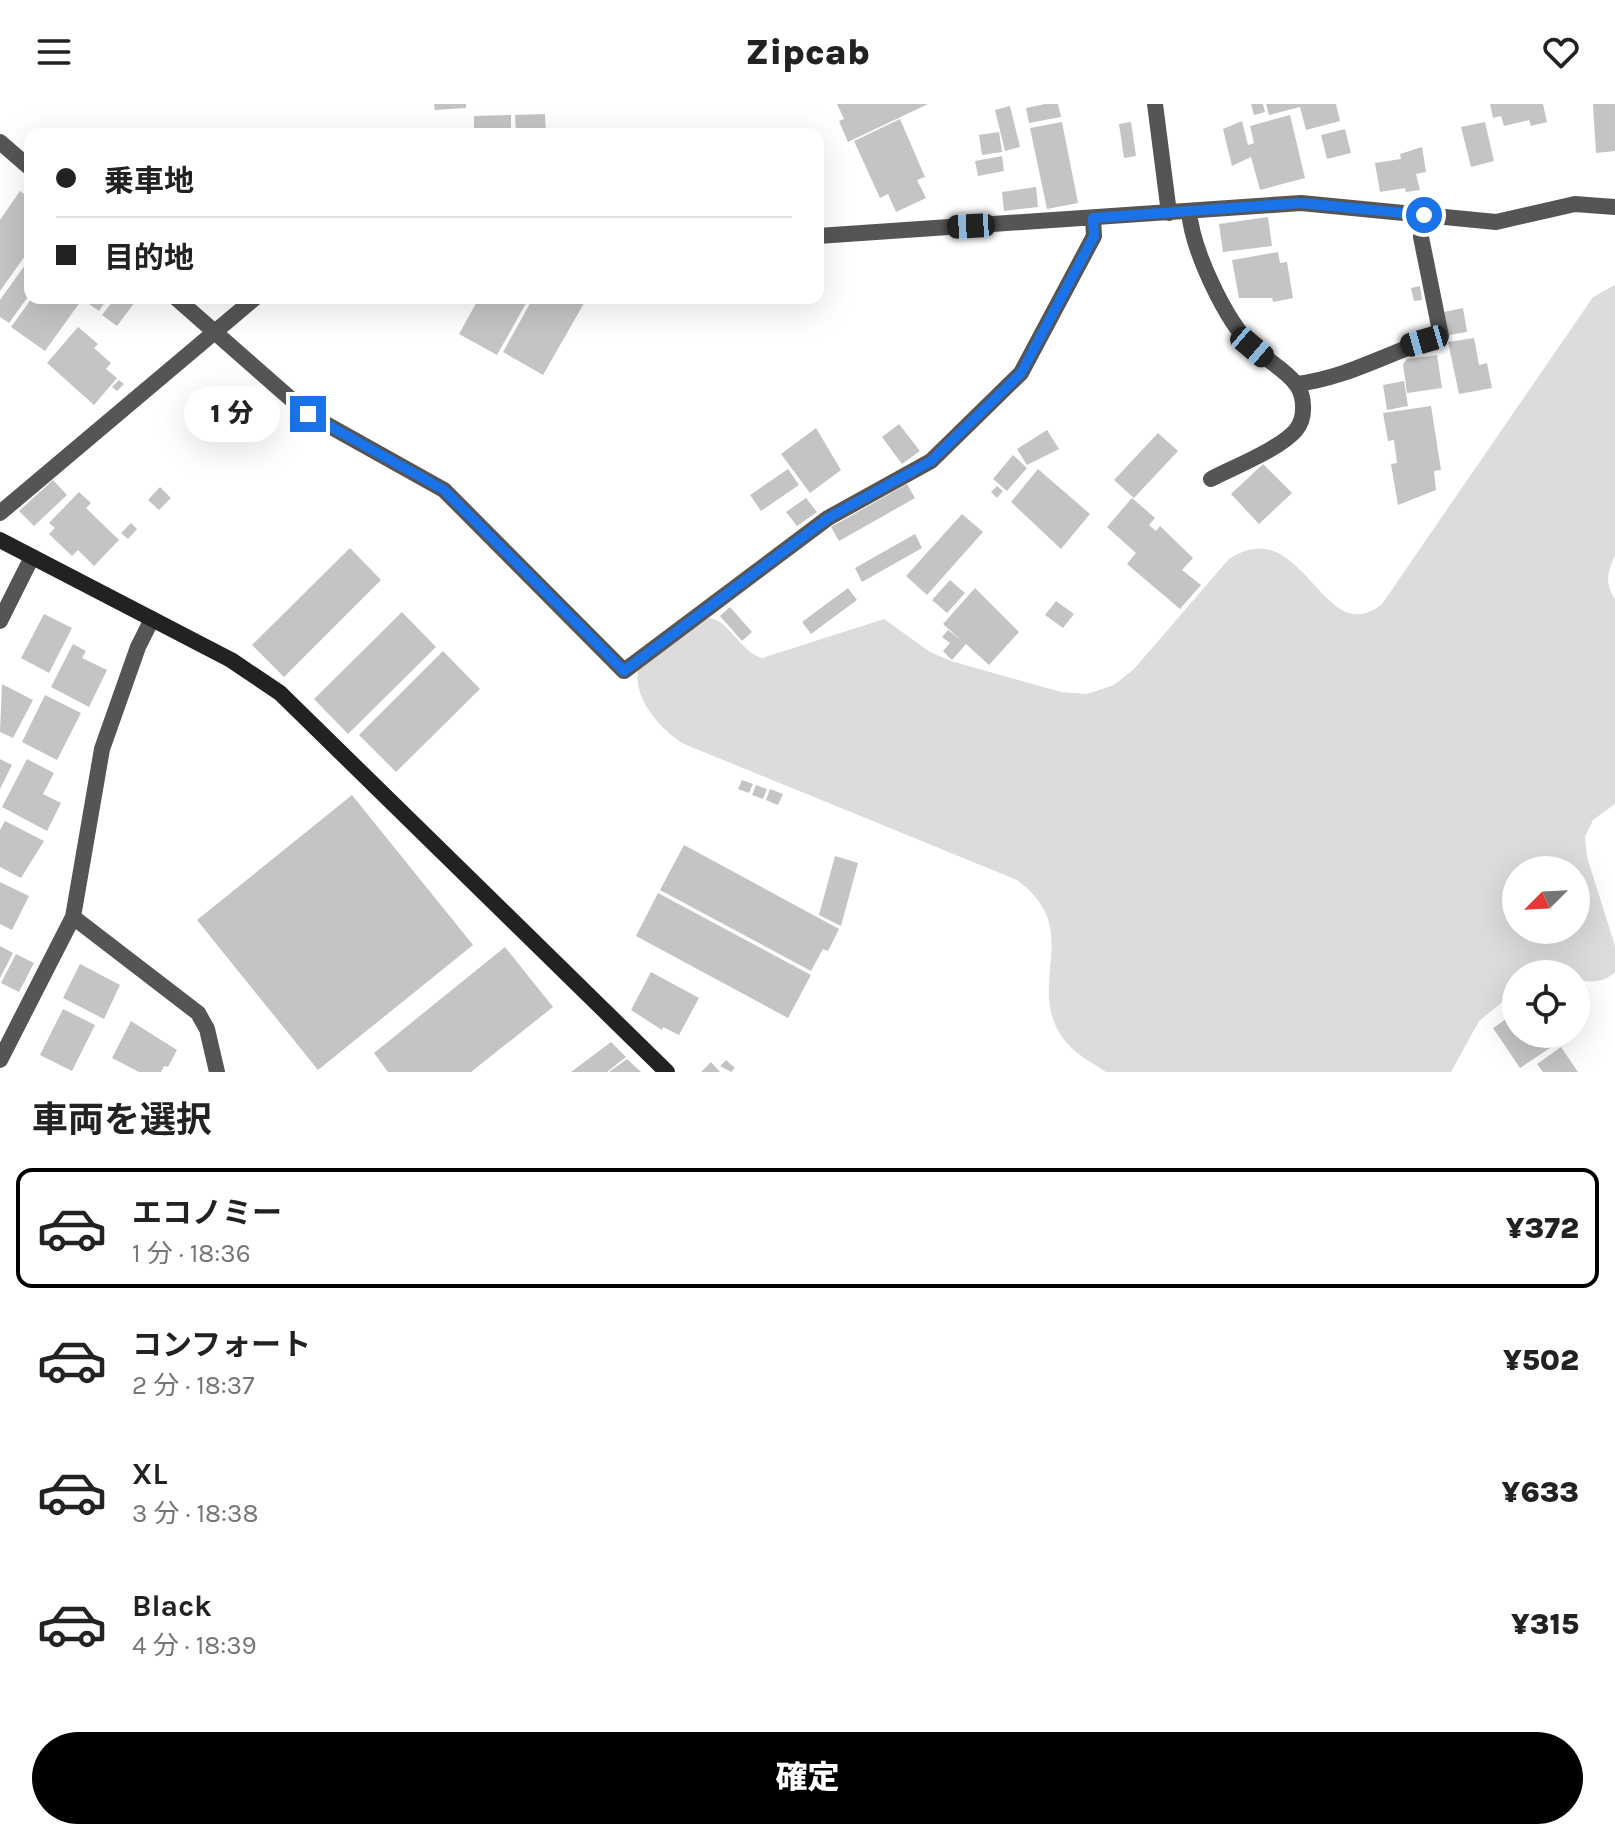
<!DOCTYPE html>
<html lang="ja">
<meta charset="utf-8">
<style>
body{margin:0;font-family:Karla,"Noto Sans JP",sans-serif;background:#f6f6f6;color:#222;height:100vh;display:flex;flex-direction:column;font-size:30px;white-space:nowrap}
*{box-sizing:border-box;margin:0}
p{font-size:26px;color:#767676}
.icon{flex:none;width:44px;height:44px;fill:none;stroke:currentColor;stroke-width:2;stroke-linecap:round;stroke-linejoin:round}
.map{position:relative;height:968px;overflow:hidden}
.side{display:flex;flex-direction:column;background:#fff;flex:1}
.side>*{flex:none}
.top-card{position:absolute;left:24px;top:24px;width:800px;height:176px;border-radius:16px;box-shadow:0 8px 32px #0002;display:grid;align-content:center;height:176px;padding:0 32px;background:#fff}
.needle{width:52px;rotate:246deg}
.fabs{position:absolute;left:1502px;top:752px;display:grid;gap:16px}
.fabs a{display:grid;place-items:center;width:88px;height:88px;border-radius:50%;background:#fff;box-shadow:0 8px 32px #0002;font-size:40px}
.end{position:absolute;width:36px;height:36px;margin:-18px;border:10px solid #1a73e8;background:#fff;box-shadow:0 0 0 4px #fff}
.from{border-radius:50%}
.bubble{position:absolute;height:56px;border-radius:28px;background:#fff;box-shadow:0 8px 32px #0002;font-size:26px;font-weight:800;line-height:56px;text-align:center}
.car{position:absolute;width:24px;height:48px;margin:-24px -12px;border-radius:10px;box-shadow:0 0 6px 2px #0007;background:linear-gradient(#222 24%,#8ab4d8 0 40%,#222 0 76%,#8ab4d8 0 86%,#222 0)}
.top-card b{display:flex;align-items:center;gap:28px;height:76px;font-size:30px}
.top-card b+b{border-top:2px solid #e0e0e0}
.top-card i{width:20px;height:20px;background:#222}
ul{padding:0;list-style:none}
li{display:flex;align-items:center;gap:24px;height:120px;margin:0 16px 12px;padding:0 16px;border:4px solid transparent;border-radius:16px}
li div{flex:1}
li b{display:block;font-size:30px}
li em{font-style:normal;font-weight:800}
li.active{border-color:#000}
li>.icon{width:72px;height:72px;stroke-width:1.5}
h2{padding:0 32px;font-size:36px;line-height:96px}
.button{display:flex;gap:16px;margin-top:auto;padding:16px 32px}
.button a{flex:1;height:92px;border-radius:48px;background:#000;color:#fff;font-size:32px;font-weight:800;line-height:92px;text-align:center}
header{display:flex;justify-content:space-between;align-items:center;height:104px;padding:0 32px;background:#fff;font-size:36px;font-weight:800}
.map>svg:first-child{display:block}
</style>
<header><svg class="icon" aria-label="menu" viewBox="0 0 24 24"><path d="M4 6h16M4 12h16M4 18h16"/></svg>Zipcab<svg class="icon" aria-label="heart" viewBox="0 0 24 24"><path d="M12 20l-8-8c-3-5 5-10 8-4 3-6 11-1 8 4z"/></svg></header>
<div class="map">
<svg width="1615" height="968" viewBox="0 0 1615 968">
<rect width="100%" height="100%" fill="#fff"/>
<path fill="#dcdcdc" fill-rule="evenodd" d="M 1615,181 L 1615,451 C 1608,468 1604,478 1615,495 L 1615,700 L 1593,716 L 1585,733 L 1587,753 L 1615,842 L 1615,868 C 1604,879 1590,879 1576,875 L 1576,870 L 1554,865 L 1541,870 L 1516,870 L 1516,887 L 1479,917 L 1451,968 L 1106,968 C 1091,958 1073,949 1062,933 C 1025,878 1085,826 1017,776 L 684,640 C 661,626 633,595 638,566 L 708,514 C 729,515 740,548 762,554 L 884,515 L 930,548 L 951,557 L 1061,588 L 1087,590 L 1114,581 L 1134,565 L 1228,456 C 1303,404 1322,549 1382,500 L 1593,193 ZM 1516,766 L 1576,766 L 1576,826 L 1516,826 Z"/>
<path fill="#c4c4c4" d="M 434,0 L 466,0 L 466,4 L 435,6 Z
M 837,0 L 928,0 L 848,38 L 839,17 L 844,15 Z
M 1045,0 L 1058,0 L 1061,13 L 1029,19 L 1026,4 Z
M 1251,0 L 1263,0 L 1265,8 L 1254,11 Z
M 1266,0 L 1336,0 L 1340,17 L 1306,26 L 1300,3 L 1269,11 Z
M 1490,0 L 1543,0 L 1547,18 L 1531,22 L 1529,16 L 1504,22 L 1501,12 L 1493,14 Z
M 1593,0 L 1615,0 L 1615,47 L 1596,49 Z
M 1010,2 L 1020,43 L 1005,47 L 995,6 Z
M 545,10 L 546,30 L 516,30 L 515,11 Z
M 511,11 L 511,30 L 474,30 L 474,12 Z
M 1290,11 L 1305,74 L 1260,86 L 1251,53 L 1232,62 L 1223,25 L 1242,17 L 1248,41 L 1254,39 L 1250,22 Z
M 900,15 L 925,73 L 917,76 L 926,94 L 896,108 L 888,90 L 880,94 L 854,37 Z
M 1062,18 L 1078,99 L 1047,105 L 1030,24 Z
M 1131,18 L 1136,52 L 1124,54 L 1119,20 Z
M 1485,18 L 1494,57 L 1471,63 L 1461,23 Z
M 1345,25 L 1351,49 L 1327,55 L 1321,31 Z
M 999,28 L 1002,48 L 982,51 L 979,31 Z
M 1422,43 L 1426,68 L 1416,70 L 1420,86 L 1406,88 L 1405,84 L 1380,88 L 1375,59 L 1401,55 L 1400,50 Z
M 1002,52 L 1004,67 L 978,72 L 975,57 Z
M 1036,83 L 1038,103 L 1004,107 L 1002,88 Z
M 20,87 L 30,94 L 30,145 L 0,187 L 0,116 Z
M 1268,113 L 1272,142 L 1223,148 L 1219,120 Z
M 1278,148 L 1280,159 L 1287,158 L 1293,194 L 1273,198 L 1272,194 L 1239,194 L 1232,156 Z
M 30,154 L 30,190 L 9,219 L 0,213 L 0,196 Z
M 1420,182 L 1422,196 L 1414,197 L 1411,184 Z
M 32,194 L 83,194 L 45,247 L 11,223 Z
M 93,194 L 108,194 L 99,207 L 89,200 Z
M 115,194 L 138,194 L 117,222 L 102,211 Z
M 479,194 L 529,194 L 497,251 L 459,230 Z
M 533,194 L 587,194 L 543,271 L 503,248 Z
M 1463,204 L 1467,228 L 1449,231 L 1444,208 Z
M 78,223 L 98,240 L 94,244 L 111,259 L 106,265 L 117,274 L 94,301 L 47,259 Z
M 1474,234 L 1479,261 L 1487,259 L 1492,284 L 1459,290 L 1448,238 Z
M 1437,251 L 1442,284 L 1407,289 L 1403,260 L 1407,255 Z
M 119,276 L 124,280 L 117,287 L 112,283 Z
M 1404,277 L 1408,302 L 1387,306 L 1383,281 Z
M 1431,302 L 1441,366 L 1434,367 L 1436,386 L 1398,401 L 1391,360 L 1397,359 L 1394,336 L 1388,337 L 1383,309 Z
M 899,320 L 920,347 L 902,360 L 882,333 Z
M 816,324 L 841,366 L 810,389 L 781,350 Z
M 1047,326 L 1059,345 L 1027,361 L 1017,345 Z
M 1158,329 L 1178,347 L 1134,394 L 1114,376 Z
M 1013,351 L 1027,364 L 1007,387 L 993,375 Z
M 1263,360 L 1292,389 L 1259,420 L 1231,390 Z
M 788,365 L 799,381 L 761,407 L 750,391 Z
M 1038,365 L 1090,410 L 1061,445 L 1011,398 Z
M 53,376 L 67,391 L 34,422 L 19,407 Z
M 907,380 L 915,394 L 839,437 L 831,423 Z
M 997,382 L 1003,387 L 997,394 L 991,388 Z
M 160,383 L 171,394 L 159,406 L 148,396 Z
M 79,388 L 91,399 L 86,404 L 119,436 L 94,462 L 78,446 L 72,452 L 49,430 L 55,424 L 49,419 Z
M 806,394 L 817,408 L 797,422 L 786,408 Z
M 1132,394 L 1155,414 L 1149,421 L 1156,427 L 1160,422 L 1193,454 L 1182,466 L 1201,481 L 1180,505 L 1127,460 L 1136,449 L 1107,423 Z
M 962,410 L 983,428 L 927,491 L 906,472 Z
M 131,419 L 137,425 L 128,435 L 121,429 Z
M 915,430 L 922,444 L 862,478 L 855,464 Z
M 350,444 L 381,476 L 284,573 L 252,541 Z
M 950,476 L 965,489 L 947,509 L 932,496 Z
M 848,484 L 857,496 L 811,530 L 802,518 Z
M 975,484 L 1019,528 L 989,561 L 966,540 L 952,556 L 943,547 L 950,539 L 942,533 L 948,526 L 961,536 L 943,520 Z
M 1056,497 L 1074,510 L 1063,524 L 1045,511 Z
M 730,503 L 752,528 L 742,537 L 720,512 Z
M 402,508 L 436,543 L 348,630 L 314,595 Z
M 44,510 L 72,524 L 49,569 L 21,554 Z
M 73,540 L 86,547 L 82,554 L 107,566 L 89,603 L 51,583 Z
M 443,547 L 480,585 L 396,668 L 359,631 Z
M 2,580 L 33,596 L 13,634 L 0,628 Z
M 45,591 L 81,609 L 57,656 L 22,638 Z
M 0,655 L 12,661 L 0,685 Z
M 27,655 L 54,669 L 43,690 L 61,699 L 47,727 L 2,703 Z
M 742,676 L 753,680 L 749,689 L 738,685 Z
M 756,681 L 767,685 L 763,695 L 752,691 Z
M 770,685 L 783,690 L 778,701 L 766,696 Z
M 352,691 L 473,841 L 318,966 L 197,816 Z
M 5,717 L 44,737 L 21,774 L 0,763 L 0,726 Z
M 684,741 L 839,825 L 828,847 L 823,845 L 811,867 L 660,786 Z
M 835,752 L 858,759 L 841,822 L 819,811 Z
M 0,778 L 29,792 L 12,826 L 0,820 Z
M 658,789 L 811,871 L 788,914 L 636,832 Z
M 0,842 L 13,849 L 0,874 Z
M 505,843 L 553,903 L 471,968 L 388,968 L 374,949 Z
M 16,850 L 34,859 L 19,888 L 1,879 Z
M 80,860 L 120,881 L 104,915 L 63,894 Z
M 651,868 L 699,894 L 679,931 L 663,923 L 662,926 L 631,906 Z
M 63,905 L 95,921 L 72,967 L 40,951 Z
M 1516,908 L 1516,930 L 1545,930 L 1553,942 L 1520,964 L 1493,924 Z
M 131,917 L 177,946 L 168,963 L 164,962 L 161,968 L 139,968 L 112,954 Z
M 611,938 L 626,953 L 607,968 L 571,968 Z
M 1561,943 L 1578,968 L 1543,968 L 1537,960 Z
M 627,955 L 641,968 L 609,968 Z
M 726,956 L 735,964 L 731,968 L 720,962 Z
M 711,958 L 720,968 L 701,968 Z"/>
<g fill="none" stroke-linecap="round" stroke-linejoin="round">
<path stroke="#555" stroke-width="16" d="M 1155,0 L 1169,109
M 0,38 L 30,64
M 1189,107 C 1192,145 1225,217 1254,244 C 1266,256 1286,266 1296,280 C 1305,292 1306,314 1296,326 C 1280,345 1234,363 1211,375
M 818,132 L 1301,99 L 1496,118 L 1575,100 L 1615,103
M 176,194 L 308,310 L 444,386 L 624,567 L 828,414 L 931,357 L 1021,269 L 1094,132 L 1093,114
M 1296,280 C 1348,274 1391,247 1441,232 L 1421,133 L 1424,111
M 0,409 L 255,194
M 0,517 L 32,453
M 73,813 L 198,909 L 207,925 L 217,968
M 0,956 L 73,813 L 102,645 L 138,543 L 152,515"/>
<path stroke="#222" stroke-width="16" d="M 0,436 L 231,556 L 280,589 L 667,968"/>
</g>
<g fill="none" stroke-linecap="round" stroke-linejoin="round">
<path stroke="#1a73e8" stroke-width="10" d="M 308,310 L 444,386 L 624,567 L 828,414 L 931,357 L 1021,269 L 1094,132 L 1093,114 L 1301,99 L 1424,111"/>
</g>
</svg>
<div class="fabs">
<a><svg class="needle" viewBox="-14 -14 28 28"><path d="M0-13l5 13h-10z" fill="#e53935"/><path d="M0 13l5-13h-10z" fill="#767676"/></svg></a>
<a><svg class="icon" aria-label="locate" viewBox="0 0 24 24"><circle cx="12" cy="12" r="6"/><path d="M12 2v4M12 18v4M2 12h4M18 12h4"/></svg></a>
</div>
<i class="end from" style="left:1424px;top:111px"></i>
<i class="end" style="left:308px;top:310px"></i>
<div class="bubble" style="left:184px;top:282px;width:96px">1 分</div>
<i class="car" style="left:971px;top:122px;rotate:267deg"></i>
<i class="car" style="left:1424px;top:237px;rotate:254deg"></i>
<i class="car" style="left:1252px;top:243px;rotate:130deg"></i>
<div class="top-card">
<b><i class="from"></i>乗車地</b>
<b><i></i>目的地</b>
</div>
</div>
<section class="side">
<h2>車両を選択</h2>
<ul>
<li class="active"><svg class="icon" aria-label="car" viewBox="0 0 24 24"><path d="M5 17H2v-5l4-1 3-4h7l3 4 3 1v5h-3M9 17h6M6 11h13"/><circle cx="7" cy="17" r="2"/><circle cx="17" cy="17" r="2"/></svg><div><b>エコノミー</b><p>1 分 · 18:36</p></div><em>¥372</em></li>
<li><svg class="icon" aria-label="car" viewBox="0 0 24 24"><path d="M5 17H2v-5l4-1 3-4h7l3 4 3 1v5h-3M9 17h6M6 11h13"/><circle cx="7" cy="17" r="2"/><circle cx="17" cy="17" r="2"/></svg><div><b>コンフォート</b><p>2 分 · 18:37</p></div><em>¥502</em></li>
<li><svg class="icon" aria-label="car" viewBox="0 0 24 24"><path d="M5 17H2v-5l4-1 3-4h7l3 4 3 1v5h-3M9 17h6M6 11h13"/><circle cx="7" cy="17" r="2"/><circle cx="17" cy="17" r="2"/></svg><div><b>XL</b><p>3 分 · 18:38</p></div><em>¥633</em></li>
<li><svg class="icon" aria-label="car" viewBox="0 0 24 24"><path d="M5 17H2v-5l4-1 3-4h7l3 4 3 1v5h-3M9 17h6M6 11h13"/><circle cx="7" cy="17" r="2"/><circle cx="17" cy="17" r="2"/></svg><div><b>Black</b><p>4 分 · 18:39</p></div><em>¥315</em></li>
</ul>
<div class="button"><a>確定</a></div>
</section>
